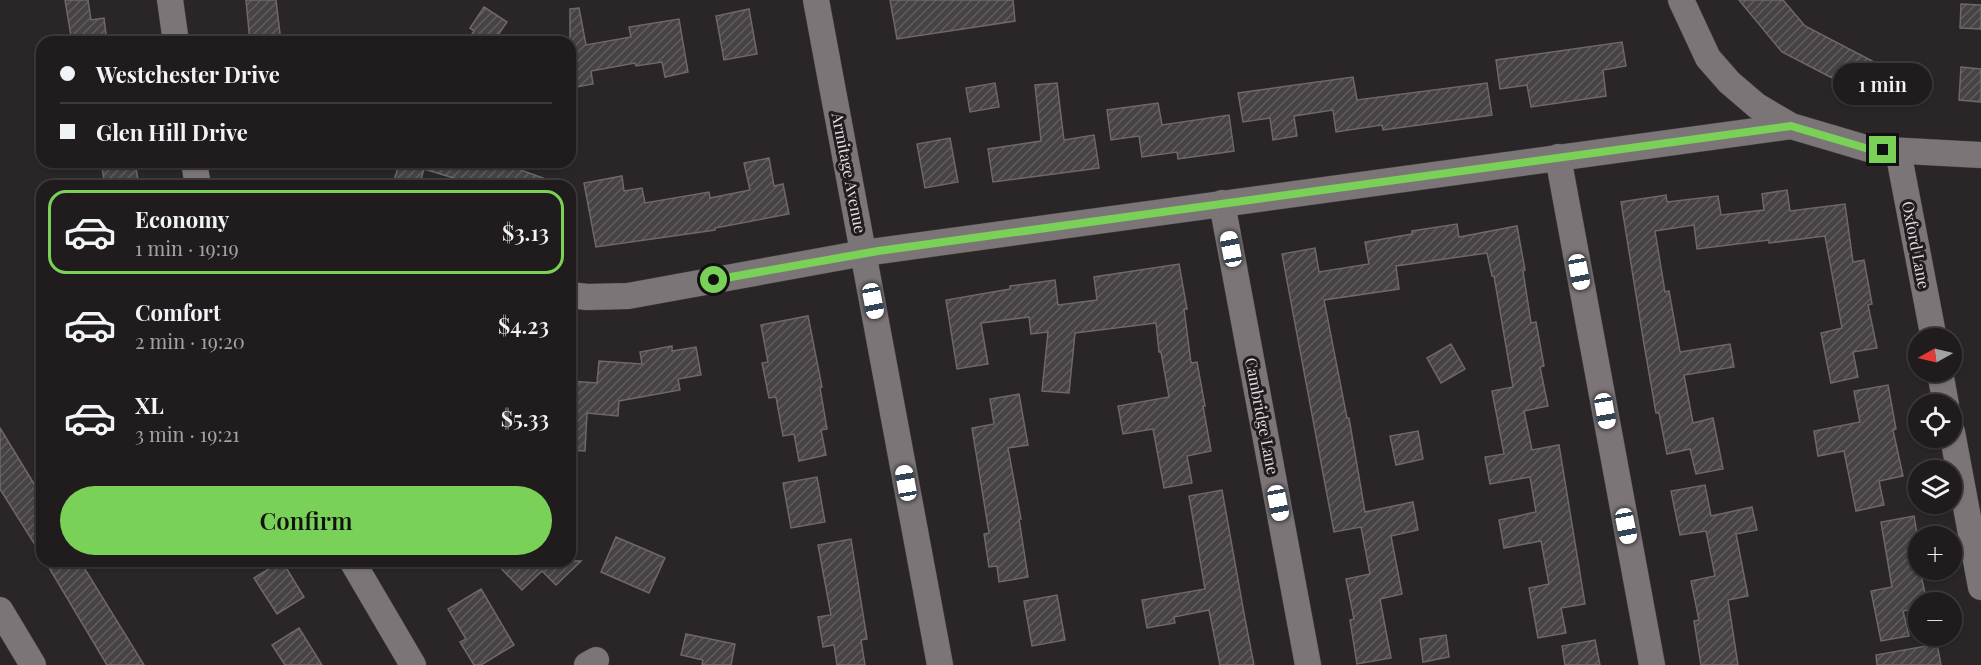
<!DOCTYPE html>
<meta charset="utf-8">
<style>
body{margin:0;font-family:"Playfair Display",serif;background:#2d292a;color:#f1f3f6;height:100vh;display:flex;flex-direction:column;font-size:22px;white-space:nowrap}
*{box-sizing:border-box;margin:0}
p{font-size:20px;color:#a2a1a4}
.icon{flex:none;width:33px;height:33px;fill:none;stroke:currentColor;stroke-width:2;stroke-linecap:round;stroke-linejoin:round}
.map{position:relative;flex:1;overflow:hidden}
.sheet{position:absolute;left:36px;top:180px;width:540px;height:387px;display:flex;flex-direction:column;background:#201c1d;border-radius:18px;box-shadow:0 2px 4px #0004,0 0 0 2px #3d3a3b}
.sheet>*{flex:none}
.banner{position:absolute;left:36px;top:36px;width:540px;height:132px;border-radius:18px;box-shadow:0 2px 4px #0004,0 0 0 2px #3d3a3b;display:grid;align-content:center;height:132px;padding:0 24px;background:#201c1d}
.needle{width:39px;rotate:262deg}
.controls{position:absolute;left:1908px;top:328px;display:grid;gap:12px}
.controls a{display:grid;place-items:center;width:54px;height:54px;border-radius:50%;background:#201c1d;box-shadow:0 2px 4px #0004,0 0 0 2px #3d3a3b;font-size:30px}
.end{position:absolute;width:27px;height:27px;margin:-14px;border:8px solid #7ad157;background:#111;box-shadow:0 0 0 3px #111}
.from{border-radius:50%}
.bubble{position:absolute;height:42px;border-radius:21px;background:#201c1d;box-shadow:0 2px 4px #0004,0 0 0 2px #3d3a3b;font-size:20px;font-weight:600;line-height:42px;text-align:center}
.car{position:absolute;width:18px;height:36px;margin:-18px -9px;border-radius:8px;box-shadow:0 0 4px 2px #0007;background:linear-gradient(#fff 24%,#345 0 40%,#fff 0 76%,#345 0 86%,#fff 0)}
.banner b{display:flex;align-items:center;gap:21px;height:57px;font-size:22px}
.banner b+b{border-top:2px solid #3d3a3b}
.banner i{width:15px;height:15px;background:#f1f3f6}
ul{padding:10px 0 0;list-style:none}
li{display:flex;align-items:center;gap:18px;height:84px;margin:0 12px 9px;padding:0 12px;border:3px solid transparent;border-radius:18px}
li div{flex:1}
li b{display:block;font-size:22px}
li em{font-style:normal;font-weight:600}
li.on{border-color:#7ad157}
li>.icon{width:54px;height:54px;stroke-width:1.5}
.primary-button{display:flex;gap:12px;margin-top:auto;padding:12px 24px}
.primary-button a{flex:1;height:69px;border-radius:36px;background:#7ad157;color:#111;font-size:24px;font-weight:600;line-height:69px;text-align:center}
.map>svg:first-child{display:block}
</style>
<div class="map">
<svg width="1981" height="665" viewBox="0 0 1981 665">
<defs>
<pattern id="building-hatch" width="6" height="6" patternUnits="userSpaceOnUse" patternTransform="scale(1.5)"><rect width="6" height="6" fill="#474244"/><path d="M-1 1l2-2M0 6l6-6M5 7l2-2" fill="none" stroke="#615d5f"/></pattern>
</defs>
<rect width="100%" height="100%" fill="#2a2527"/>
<path fill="url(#building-hatch)" stroke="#6e686b" stroke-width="1.5" d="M 65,0 L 88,0 L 91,20 L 104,18 L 107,42 L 72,42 Z
M 246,0 L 276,0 L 281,42 L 250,42 Z
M 890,0 L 1013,0 L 1015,21 L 897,39 Z
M 1739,0 L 1783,0 L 1805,26 L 1874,62 L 1917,67 L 1913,99 L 1863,94 L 1782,52 Z
M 1961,4 L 1981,5 L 1981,29 L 1960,28 Z
M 484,7 L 507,22 L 493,42 L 467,42 L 474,31 L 470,28 Z
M 579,8 L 586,45 L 631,37 L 629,27 L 679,19 L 688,72 L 665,77 L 662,62 L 636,66 L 635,63 L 591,71 L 593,84 L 570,88 L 570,9 Z
M 749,9 L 757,54 L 724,60 L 716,16 Z
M 1622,42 L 1626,66 L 1603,70 L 1606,96 L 1531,107 L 1527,85 L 1500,89 L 1496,60 Z
M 1961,67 L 1981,69 L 1981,102 L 1959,100 Z
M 1353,77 L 1357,100 L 1487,83 L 1492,115 L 1383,130 L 1382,125 L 1336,132 L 1333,110 L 1294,116 L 1297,136 L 1273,140 L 1270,118 L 1243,122 L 1238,93 Z
M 995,83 L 999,107 L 970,112 L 966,88 Z
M 1057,83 L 1064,140 L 1094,135 L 1099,168 L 993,182 L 988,149 L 1041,141 L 1035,85 Z
M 1158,103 L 1162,125 L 1229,115 L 1234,151 L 1178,159 L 1177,152 L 1142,157 L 1139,136 L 1111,140 L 1107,110 Z
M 950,138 L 958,182 L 925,188 L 917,144 Z
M 769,158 L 774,186 L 783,184 L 789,214 L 715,228 L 715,230 L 596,247 L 584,183 L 622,176 L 624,191 L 642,188 L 645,203 L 709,192 L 710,198 L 750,190 L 744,163 Z
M 101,162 L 135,162 L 139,186 L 105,186 Z
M 400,162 L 499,162 L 559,184 L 558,186 L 466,186 L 467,182 L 424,169 L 419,186 L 413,186 L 394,180 Z
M 1787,190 L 1790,211 L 1845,204 L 1853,262 L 1864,260 L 1872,304 L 1868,305 L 1877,348 L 1853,352 L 1858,377 L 1831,383 L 1821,333 L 1842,328 L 1825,236 L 1769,243 L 1769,240 L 1697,249 L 1694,225 L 1655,231 L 1665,292 L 1669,291 L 1680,352 L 1730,344 L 1734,367 L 1684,375 L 1693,423 L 1713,418 L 1723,469 L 1696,474 L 1690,449 L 1667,454 L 1659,413 L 1656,413 L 1644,344 L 1621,202 L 1666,195 L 1667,202 L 1718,196 L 1721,215 L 1764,210 L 1762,194 Z
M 1457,224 L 1459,237 L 1517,226 L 1525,270 L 1523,271 L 1531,323 L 1536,322 L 1544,366 L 1540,367 L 1548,406 L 1524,411 L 1532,450 L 1559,445 L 1585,604 L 1561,608 L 1566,633 L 1538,638 L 1529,588 L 1549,584 L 1541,541 L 1504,548 L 1499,520 L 1536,512 L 1530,477 L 1490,484 L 1485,457 L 1504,454 L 1492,391 L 1513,387 L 1494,276 L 1492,276 L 1487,253 L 1396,266 L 1399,289 L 1324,300 L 1347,418 L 1349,418 L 1365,512 L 1413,502 L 1418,530 L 1391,536 L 1402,594 L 1380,599 L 1391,658 L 1357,664 L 1350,620 L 1354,619 L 1346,579 L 1370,574 L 1361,527 L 1334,532 L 1282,254 L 1315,248 L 1319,272 L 1369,264 L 1365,242 L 1412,234 L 1412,231 Z
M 1179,264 L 1187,309 L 1184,309 L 1191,363 L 1197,362 L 1205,406 L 1203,406 L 1211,451 L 1187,456 L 1192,483 L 1164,488 L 1153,429 L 1123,434 L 1118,406 L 1169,397 L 1161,352 L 1159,352 L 1156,323 L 1075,333 L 1069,393 L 1042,391 L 1048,332 L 1031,334 L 1029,317 L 981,323 L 988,364 L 957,369 L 946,300 L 1010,289 L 1010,286 L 1055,280 L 1058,305 L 1097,300 L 1094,277 Z
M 808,316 L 822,387 L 820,388 L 827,429 L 821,430 L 826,455 L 799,461 L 794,434 L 783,436 L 776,397 L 769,398 L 762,363 L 768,362 L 761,325 Z
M 1451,344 L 1465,369 L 1441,383 L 1427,358 Z
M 672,346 L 672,351 L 696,347 L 701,375 L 678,379 L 680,390 L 619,401 L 618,416 L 587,413 L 585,451 L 570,450 L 570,381 L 597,383 L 599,361 L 642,364 L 640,352 Z
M 1888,385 L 1896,429 L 1893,430 L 1903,476 L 1879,481 L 1884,505 L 1856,511 L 1844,451 L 1818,456 L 1814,431 L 1860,422 L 1854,391 Z
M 1019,394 L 1028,445 L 1008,448 L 1021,519 L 1019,519 L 1028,577 L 999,582 L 997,566 L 989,567 L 984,534 L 989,533 L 972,428 L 994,424 L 990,399 Z
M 0,428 L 42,497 L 42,556 L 0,489 Z
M 1418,431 L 1423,459 L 1396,465 L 1390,436 Z
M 817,477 L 825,522 L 791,528 L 783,483 Z
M 1705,485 L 1711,516 L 1752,507 L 1757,530 L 1736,534 L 1748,596 L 1728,600 L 1738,665 L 1701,665 L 1694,621 L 1699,620 L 1691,581 L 1715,576 L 1706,531 L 1680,535 L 1671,491 Z
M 1222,490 L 1245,619 L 1254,665 L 1220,665 L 1209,610 L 1174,617 L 1175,623 L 1147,628 L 1142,600 L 1205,589 L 1189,496 Z
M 1914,516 L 1918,540 L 1918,570 L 1920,570 L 1927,603 L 1918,603 L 1918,608 L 1903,611 L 1909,636 L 1881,641 L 1871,591 L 1892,587 L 1881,522 Z
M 616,537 L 665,558 L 649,593 L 601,572 Z
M 851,539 L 867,639 L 861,640 L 865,665 L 837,665 L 834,645 L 823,647 L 818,617 L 831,615 L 818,545 Z
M 45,561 L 80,561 L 144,665 L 107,665 Z
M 282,561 L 304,597 L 277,614 L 254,578 Z
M 494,561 L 581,561 L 556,585 L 542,571 L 522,590 Z
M 481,589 L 514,645 L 481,665 L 474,665 L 460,642 L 466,639 L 448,609 Z
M 1057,595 L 1065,640 L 1032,646 L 1024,601 Z
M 299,628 L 322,665 L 285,665 L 272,645 Z
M 686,634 L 735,644 L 731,665 L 702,665 L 703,660 L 681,655 Z
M 1446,635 L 1449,657 L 1423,662 L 1420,639 Z
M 1595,640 L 1600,665 L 1565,665 L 1562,646 Z
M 1937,644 L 1941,665 L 1877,665 L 1876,655 Z"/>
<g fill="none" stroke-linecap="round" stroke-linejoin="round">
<defs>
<path id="street" d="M 170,0 L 176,42
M 816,0 L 940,665
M 1681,0 L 1708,58 L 1729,82 L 1757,106 L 1791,126 L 1869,149 L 1981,155
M 1898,151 L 1934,339
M 1558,157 L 1652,665
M 194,162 L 198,186
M 1222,203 L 1308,665
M 570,295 L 587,297 L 628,296 L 864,253 L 1791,126
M 1940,372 L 1946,405
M 1952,432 L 1981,587
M 352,561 L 413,665
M 0,610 L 33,665
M 587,665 L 596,660"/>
</defs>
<use href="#street" stroke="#444042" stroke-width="27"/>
<use href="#street" stroke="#7b7578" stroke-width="26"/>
</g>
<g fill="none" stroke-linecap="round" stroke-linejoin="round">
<path stroke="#7ad157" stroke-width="8" d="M 714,280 L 878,251 L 1791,126 L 1869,149 L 1883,150"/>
</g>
<g text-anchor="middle" stroke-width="6" stroke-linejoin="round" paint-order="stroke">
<g font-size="16" fill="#e1dddf" stroke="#201b1e">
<text transform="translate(849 173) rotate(79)" y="6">Armitage Avenue</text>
<text transform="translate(1916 245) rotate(79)" y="6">Oxford Lane</text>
<text transform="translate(1262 416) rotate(79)" y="6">Cambridge Lane</text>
</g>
</g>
</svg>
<div class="controls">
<a><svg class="needle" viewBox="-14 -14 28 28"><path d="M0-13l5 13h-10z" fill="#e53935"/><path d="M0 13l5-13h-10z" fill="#a2a1a4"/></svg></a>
<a><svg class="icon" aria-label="locate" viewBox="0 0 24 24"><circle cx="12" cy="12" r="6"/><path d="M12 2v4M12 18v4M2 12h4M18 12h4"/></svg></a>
<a><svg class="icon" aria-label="layers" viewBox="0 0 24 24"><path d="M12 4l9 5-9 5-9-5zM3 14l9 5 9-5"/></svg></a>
<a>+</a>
<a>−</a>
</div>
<i class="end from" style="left:714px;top:280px"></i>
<i class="end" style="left:1883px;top:150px"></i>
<div class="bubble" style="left:1833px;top:63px;width:99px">1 min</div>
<i class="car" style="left:1231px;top:249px;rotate:349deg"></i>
<i class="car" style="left:1579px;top:272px;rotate:169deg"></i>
<i class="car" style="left:873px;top:301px;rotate:169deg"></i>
<i class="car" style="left:1605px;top:411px;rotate:170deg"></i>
<i class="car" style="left:906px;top:483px;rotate:350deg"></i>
<i class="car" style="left:1278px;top:503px;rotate:169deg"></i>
<i class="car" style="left:1626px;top:526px;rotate:169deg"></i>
<div class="banner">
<b><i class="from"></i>Westchester Drive</b>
<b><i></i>Glen Hill Drive</b>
</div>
<section class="sheet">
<ul>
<li class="on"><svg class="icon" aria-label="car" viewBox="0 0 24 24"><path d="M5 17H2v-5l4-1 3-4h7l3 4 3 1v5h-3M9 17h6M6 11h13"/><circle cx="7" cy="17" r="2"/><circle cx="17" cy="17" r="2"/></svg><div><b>Economy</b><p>1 min · 19:19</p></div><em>$3.13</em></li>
<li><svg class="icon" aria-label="car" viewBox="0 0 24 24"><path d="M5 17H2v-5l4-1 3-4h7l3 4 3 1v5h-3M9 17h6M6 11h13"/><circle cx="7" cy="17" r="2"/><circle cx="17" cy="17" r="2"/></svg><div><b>Comfort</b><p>2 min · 19:20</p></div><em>$4.23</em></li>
<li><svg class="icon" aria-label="car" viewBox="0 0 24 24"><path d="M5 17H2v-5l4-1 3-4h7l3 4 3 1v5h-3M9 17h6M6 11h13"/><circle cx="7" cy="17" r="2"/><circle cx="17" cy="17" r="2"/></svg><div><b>XL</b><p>3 min · 19:21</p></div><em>$5.33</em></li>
</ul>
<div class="primary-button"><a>Confirm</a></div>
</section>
</div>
